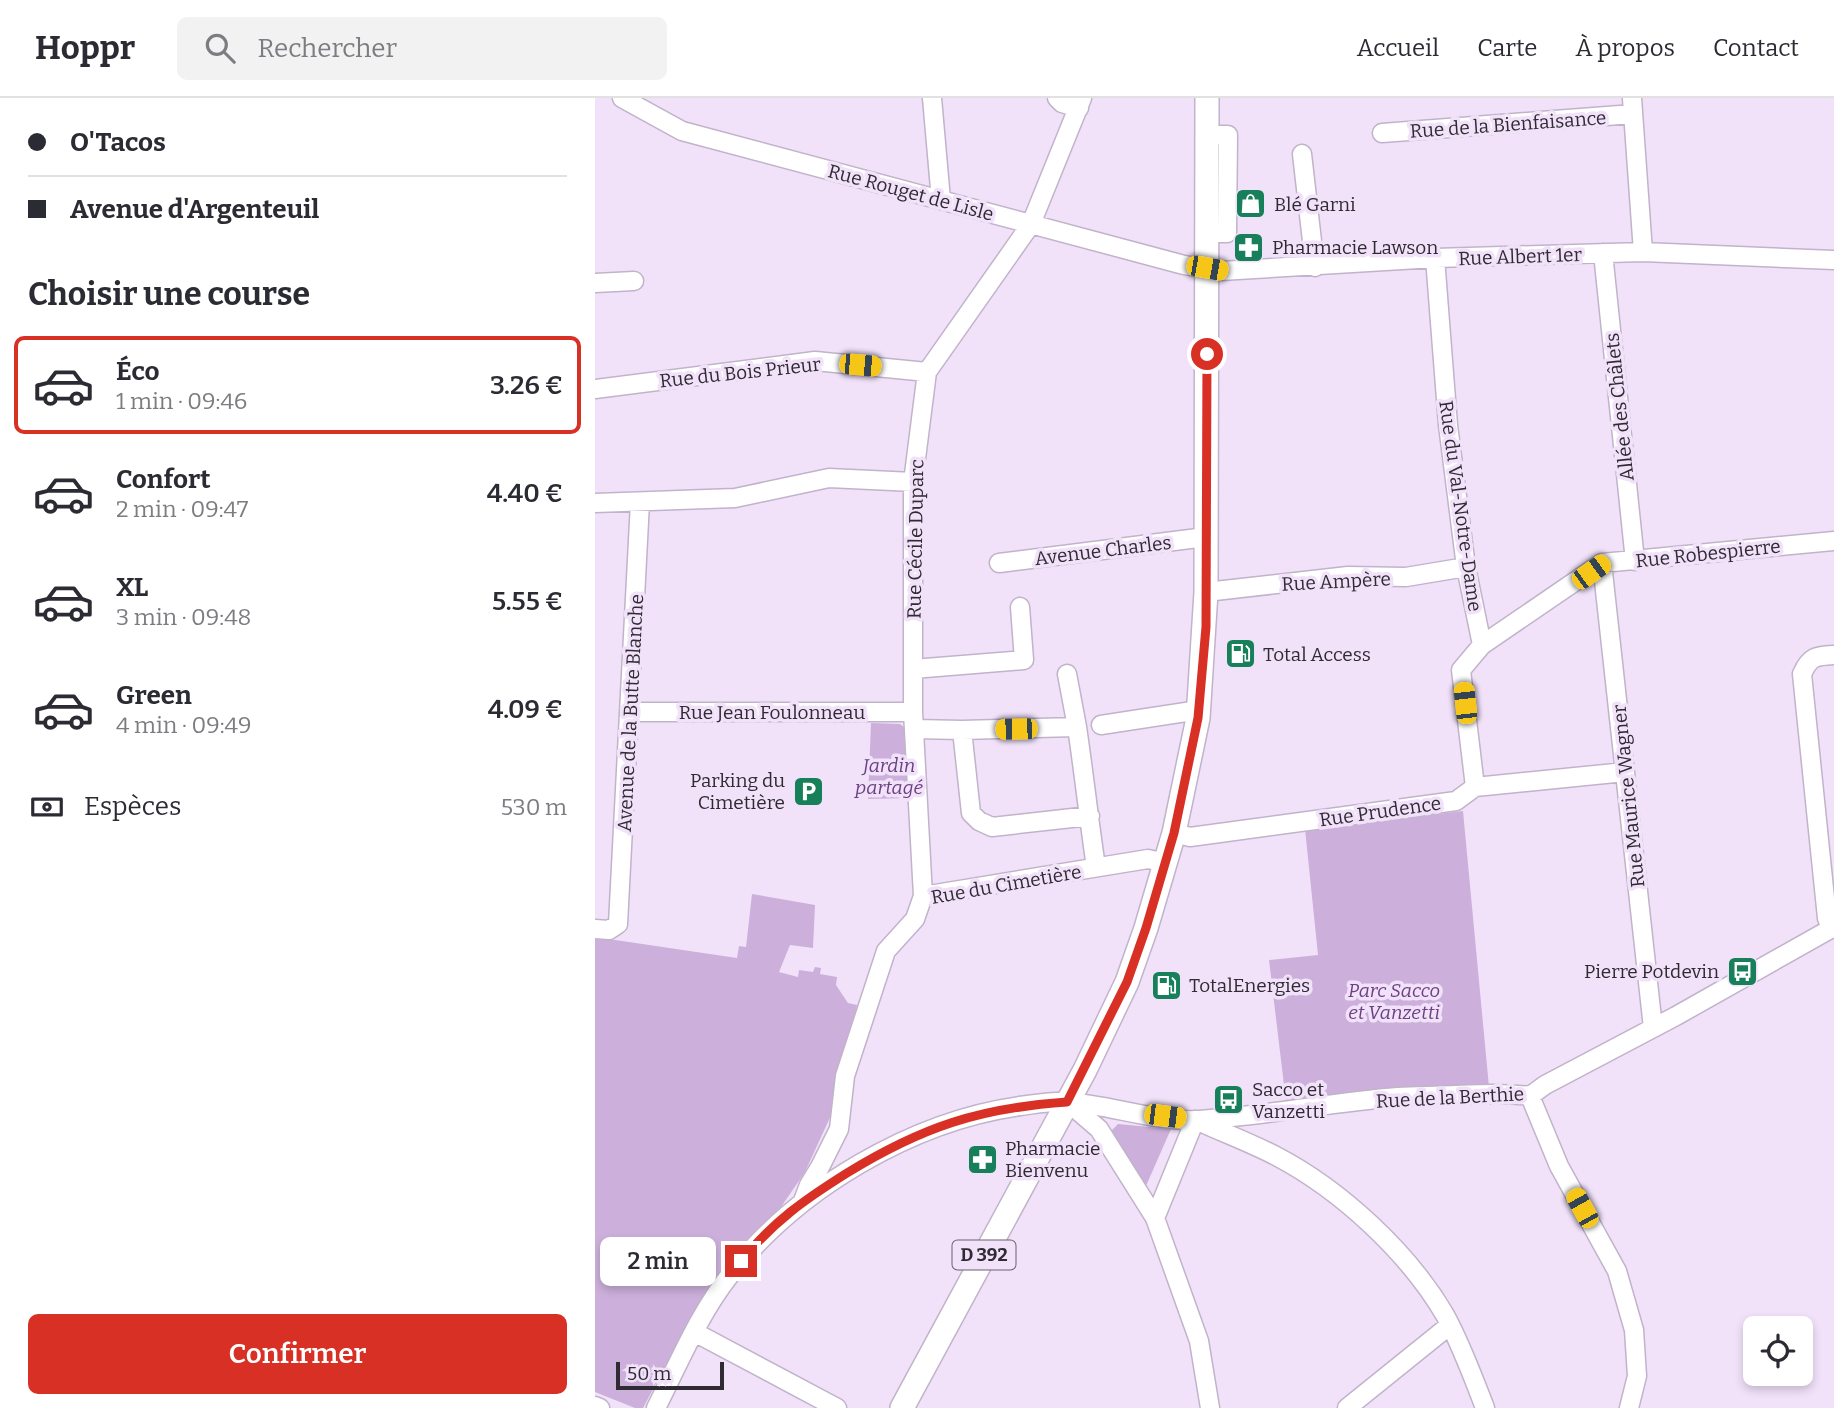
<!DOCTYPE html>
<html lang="fr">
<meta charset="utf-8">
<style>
body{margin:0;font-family:Bitter,serif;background:#f2f2f3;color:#2b2b33;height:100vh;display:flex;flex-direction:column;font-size:26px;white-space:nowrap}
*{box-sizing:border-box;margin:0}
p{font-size:23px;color:#7c7c81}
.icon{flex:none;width:38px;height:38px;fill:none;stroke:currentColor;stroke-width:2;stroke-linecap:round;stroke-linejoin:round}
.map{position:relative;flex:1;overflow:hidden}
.sheet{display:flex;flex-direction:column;background:#fff;width:595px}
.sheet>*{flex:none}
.hud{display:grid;align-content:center;height:154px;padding:0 28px;background:#fff}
.fabs{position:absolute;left:1148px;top:1218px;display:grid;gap:14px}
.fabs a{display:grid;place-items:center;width:70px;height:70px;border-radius:10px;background:#fff;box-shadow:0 4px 10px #0003;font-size:35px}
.scale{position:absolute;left:21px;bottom:18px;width:108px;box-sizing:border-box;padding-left:7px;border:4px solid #302a33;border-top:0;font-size:19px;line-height:24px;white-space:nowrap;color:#302a33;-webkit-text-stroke:5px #f1e2fa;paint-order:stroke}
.end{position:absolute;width:32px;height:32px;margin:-16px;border:9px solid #d93025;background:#fff;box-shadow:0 0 0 4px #fff}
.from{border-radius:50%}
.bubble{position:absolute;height:49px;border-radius:10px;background:#fff;box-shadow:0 4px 10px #0003;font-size:23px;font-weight:600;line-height:49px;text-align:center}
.car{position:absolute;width:21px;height:42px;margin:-21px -10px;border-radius:9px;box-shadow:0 0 5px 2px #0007;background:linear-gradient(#f5c518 24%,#345 0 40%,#f5c518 0 76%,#345 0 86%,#f5c518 0)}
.hud b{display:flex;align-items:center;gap:24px;height:66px;font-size:26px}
.hud b+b{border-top:2px solid #e1e1e2}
.hud i{width:18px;height:18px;background:#2b2b33}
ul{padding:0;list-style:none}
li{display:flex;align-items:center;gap:21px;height:98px;margin:0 14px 10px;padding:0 14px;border:4px solid transparent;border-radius:10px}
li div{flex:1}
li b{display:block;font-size:26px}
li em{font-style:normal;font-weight:600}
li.selected{border-color:#d93025}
li>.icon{width:63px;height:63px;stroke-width:1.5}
h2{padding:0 28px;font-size:32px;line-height:84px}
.pay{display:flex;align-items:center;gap:18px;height:77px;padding:0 28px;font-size:26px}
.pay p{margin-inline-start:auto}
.cta{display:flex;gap:14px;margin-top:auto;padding:14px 28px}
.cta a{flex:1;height:80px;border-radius:10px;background:#d93025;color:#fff;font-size:28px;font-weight:600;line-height:80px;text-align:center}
header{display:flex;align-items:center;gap:42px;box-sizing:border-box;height:98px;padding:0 35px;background:#fff;border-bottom:2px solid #e1e1e2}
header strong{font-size:33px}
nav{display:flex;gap:38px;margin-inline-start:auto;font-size:24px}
.search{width:490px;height:63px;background:#f2f2f3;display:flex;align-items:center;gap:18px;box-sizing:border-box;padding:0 24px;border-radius:10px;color:#7c7c81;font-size:26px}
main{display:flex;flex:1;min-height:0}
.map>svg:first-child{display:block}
</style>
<header>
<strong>Hoppr</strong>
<div class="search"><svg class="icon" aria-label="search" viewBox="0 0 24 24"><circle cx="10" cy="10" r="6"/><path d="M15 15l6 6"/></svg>Rechercher</div>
<nav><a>Accueil</a><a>Carte</a><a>À propos</a><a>Contact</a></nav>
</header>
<main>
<section class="sheet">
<div class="hud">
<b><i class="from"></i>O'Tacos</b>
<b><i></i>Avenue d'Argenteuil</b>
</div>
<h2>Choisir une course</h2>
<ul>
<li class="selected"><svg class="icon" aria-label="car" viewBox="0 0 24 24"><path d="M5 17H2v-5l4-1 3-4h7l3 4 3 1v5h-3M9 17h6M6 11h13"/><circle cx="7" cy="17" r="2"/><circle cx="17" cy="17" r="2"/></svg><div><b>Éco</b><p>1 min · 09:46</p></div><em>3.26 €</em></li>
<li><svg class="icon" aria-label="car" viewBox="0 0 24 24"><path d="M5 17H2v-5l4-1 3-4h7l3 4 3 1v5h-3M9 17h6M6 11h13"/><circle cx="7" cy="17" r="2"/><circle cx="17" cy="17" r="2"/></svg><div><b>Confort</b><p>2 min · 09:47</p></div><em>4.40 €</em></li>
<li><svg class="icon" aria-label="car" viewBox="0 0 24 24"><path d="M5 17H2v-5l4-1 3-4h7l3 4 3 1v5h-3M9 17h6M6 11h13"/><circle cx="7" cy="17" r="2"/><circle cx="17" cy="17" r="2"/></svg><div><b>XL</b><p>3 min · 09:48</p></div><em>5.55 €</em></li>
<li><svg class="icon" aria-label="car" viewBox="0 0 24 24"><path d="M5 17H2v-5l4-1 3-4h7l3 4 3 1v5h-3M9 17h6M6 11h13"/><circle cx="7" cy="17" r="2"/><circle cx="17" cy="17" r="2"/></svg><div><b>Green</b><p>4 min · 09:49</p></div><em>4.09 €</em></li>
</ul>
<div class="pay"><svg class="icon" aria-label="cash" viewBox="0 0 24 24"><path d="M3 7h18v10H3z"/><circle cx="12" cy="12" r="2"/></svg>Espèces<p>530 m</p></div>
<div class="cta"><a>Confirmer</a></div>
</section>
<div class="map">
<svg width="1239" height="1310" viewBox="0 0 1239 1310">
<rect width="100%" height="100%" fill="#f1e2fa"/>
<path fill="#ccb0db" d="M 276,625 L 305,626 L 310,630 L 318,700 L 273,701 Z
M 868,713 L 894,989 L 803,989 L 691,1004 L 674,862 L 723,857 L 710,731 Z
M 157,796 L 220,807 L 218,850 L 195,847 L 184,874 L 203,879 L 204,872 L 218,874 L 220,869 L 226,870 L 225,876 L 242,879 L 241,887 L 253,905 L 262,907 L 257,936 L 238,1013 L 210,1074 L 186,1109 L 124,1176 L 109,1205 L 91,1229 L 48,1310 L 40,1310 L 0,1294 L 0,839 L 142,860 L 144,848 L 151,849 Z
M 523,1026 L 576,1031 L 551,1088 L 518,1040 L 516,1033 Z"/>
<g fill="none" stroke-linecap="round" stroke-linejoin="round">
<defs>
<path id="minor" d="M 27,0 L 87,33 L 589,167 L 626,173 L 840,160 L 1048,154 L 1239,162
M 337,0 L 346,102
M 462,0 L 467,5 L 484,10
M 1037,0 L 1048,154
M 787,35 L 1038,16
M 612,37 L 633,37 L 632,135 L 612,135
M 707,56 L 720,169
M 1008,155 L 1040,463
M 840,160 L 853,327 L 871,469 L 887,547 L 866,572 L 880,689
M 0,185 L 39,183
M 0,291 L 220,263 L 332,274
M 0,405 L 140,400 L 234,380 L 318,384
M 404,465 L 611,439
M 1007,465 L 1058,930
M 611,494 L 753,478 L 811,479 L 871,469
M 887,547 L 1007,465 L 1239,443
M 318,571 L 429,562 L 425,509
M 472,576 L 482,629
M 35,614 L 318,614
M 506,627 L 604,612
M 320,631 L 367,632
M 495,718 L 397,729 L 384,723 L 376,715 L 367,632 L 482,629 C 489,676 494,723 501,769
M 579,735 L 595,739 L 861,703 L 880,689 L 1030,674
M 328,798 L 318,614 L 318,384 L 332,274 L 436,126 L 487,0
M 0,831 L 14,832 L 23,826 L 45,404
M 1236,831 L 1232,820 L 1207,576 C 1215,558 1221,558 1239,557
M 935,998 L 964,1068 L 1022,1173 L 1039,1232 L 1042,1278 L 1034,1310
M 475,1006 L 504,1031 L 560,1120 L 604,1243 L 615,1310
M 603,1023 C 629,1035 656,1045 681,1058 C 746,1092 813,1154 850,1217 C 866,1246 878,1279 890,1310
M 208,1103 L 214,1087 L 225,1069 L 244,1031 L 250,978 L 291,853 L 320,821 L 328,798 L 553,761 L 571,765
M 560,1120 L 600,1022
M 101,1235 L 242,1310
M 0,1308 L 5,1310
M 61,1310 C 84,1265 104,1216 135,1177 C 202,1091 317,1023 425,1008 C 441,1006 457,1003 473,1004 C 516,1007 560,1024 603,1022 C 671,1018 736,1004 803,999 C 822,998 842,998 861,997 C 886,996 910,995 935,998 L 950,987 L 1081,918 L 1239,829
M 752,1310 L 855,1227"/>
<path id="major" d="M 307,1310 L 490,972 L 532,884 L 551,830 L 579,735 L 603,620 L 611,494 L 612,0"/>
</defs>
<use href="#minor" stroke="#c1b3ca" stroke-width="21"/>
<use href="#major" stroke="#c1b3ca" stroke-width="26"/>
<use href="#minor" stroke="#fff" stroke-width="18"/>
<use href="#major" stroke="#fff" stroke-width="23"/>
</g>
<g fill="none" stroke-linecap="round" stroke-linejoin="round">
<path stroke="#d93025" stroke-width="9" d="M 146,1163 C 179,1123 209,1102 252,1075 C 327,1029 384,1010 472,1004 L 532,884 L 551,830 L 579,735 L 603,620 L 611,529 L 612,256"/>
</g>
<defs>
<symbol id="shop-square" viewBox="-11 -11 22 22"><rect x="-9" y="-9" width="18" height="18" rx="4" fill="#17805b" stroke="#f1e2fa"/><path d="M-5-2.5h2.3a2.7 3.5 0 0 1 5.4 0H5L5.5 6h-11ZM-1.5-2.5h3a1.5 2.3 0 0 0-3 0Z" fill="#fff"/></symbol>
<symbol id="pharmacy-square" viewBox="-11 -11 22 22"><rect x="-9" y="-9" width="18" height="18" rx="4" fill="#17805b" stroke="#f1e2fa"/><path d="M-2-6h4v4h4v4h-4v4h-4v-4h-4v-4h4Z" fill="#fff"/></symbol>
<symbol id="fuel-square" viewBox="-11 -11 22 22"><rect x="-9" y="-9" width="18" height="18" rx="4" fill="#17805b" stroke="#f1e2fa"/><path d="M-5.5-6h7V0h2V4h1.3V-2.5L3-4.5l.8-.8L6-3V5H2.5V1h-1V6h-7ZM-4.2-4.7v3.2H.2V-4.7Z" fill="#fff"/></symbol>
<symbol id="parking-square" viewBox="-11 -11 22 22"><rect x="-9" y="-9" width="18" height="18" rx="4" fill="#17805b" stroke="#f1e2fa"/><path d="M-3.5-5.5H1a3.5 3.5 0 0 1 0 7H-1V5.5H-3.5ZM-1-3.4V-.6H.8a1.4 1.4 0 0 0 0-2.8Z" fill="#fff"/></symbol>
<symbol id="bus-square" viewBox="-11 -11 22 22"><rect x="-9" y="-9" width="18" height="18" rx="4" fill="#17805b" stroke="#f1e2fa"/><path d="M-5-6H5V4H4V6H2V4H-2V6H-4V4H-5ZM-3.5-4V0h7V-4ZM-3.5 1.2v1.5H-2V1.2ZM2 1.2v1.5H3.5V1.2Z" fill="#fff"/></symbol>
</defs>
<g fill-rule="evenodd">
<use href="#shop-square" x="638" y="88" width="35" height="35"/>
<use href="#pharmacy-square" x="636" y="132" width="35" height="35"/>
<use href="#fuel-square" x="628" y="538" width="35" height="35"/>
<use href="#parking-square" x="196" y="676" width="35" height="35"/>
<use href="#bus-square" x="1130" y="856" width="35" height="35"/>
<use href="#fuel-square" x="554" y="870" width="35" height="35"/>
<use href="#bus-square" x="616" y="984" width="35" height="35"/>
<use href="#pharmacy-square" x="370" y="1044" width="35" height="35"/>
</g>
<g text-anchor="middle" stroke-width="7" stroke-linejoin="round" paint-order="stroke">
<rect fill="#f1e2fa" stroke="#6a616f" stroke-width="2" x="357.5" y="1142.5" width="63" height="29" rx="5"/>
<g font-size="18" font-weight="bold" fill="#302a33">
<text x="389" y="1163">D 392</text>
</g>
<g font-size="19" fill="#302a33" stroke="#f1e2fa">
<text transform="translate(913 26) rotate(-4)" y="7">Rue de la Bienfaisance</text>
<text transform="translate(316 94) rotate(15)" y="7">Rue Rouget de Lisle</text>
<text transform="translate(925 158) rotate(-2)" y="7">Rue Albert 1er</text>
<text transform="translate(145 274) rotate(-6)" y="7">Rue du Bois Prieur</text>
<text transform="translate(1024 309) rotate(-96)" y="7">Allée des Châlets</text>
<text transform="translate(866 408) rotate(82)" y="7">Rue du Val-Notre-Dame</text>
<text transform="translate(320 441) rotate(-89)" y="7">Rue Cécile Duparc</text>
<text transform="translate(508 452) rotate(-7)" y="7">Avenue Charles</text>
<text transform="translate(1113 455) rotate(-6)" y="7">Rue Robespierre</text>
<text transform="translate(741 483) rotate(-3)" y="7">Rue Ampère</text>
<text x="177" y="621">Rue Jean Foulonneau</text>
<text transform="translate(35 615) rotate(-87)" y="7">Avenue de la Butte Blanche</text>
<text transform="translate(1033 698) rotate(-96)" y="7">Rue Maurice Wagner</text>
<text transform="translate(785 713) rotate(-8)" y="7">Rue Prudence</text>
<text transform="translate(411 786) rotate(-10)" y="7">Rue du Cimetière</text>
<text transform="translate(855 999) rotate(-3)" y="7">Rue de la Berthie</text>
</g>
<g font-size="19" fill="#302a33" stroke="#f1e2fa" text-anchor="start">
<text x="679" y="113">Blé Garni</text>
<text x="677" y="156">Pharmacie Lawson</text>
<text x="668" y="563">Total Access</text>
<text x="190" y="689" text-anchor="end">Parking du<tspan x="190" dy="22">Cimetière</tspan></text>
<text x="1124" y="880" text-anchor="end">Pierre Potdevin</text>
<text x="594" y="894">TotalEnergies</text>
<text x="657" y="998">Sacco et<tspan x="657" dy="22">Vanzetti</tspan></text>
<text x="410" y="1057">Pharmacie<tspan x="410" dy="22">Bienvenu</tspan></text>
</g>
<g font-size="19" font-style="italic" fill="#6b4081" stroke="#f1e2fa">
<text x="294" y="674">Jardin<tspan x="294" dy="22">partagé</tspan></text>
<text x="799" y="899">Parc Sacco<tspan x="799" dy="22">et Vanzetti</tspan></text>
</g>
</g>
</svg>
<div class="fabs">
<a><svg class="icon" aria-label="locate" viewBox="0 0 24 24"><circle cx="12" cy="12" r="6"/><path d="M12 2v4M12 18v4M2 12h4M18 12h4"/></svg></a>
</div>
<div class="scale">50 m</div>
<i class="end from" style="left:612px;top:256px"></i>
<i class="end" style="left:146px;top:1163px"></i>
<div class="bubble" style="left:5px;top:1139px;width:116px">2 min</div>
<i class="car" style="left:612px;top:170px;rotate:100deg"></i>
<i class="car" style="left:265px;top:267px;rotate:95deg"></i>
<i class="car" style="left:996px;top:474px;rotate:54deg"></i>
<i class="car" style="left:870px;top:605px;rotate:354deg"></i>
<i class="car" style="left:421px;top:631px;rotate:269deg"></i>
<i class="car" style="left:570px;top:1018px;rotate:97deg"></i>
<i class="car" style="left:987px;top:1110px;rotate:331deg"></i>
</div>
</main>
